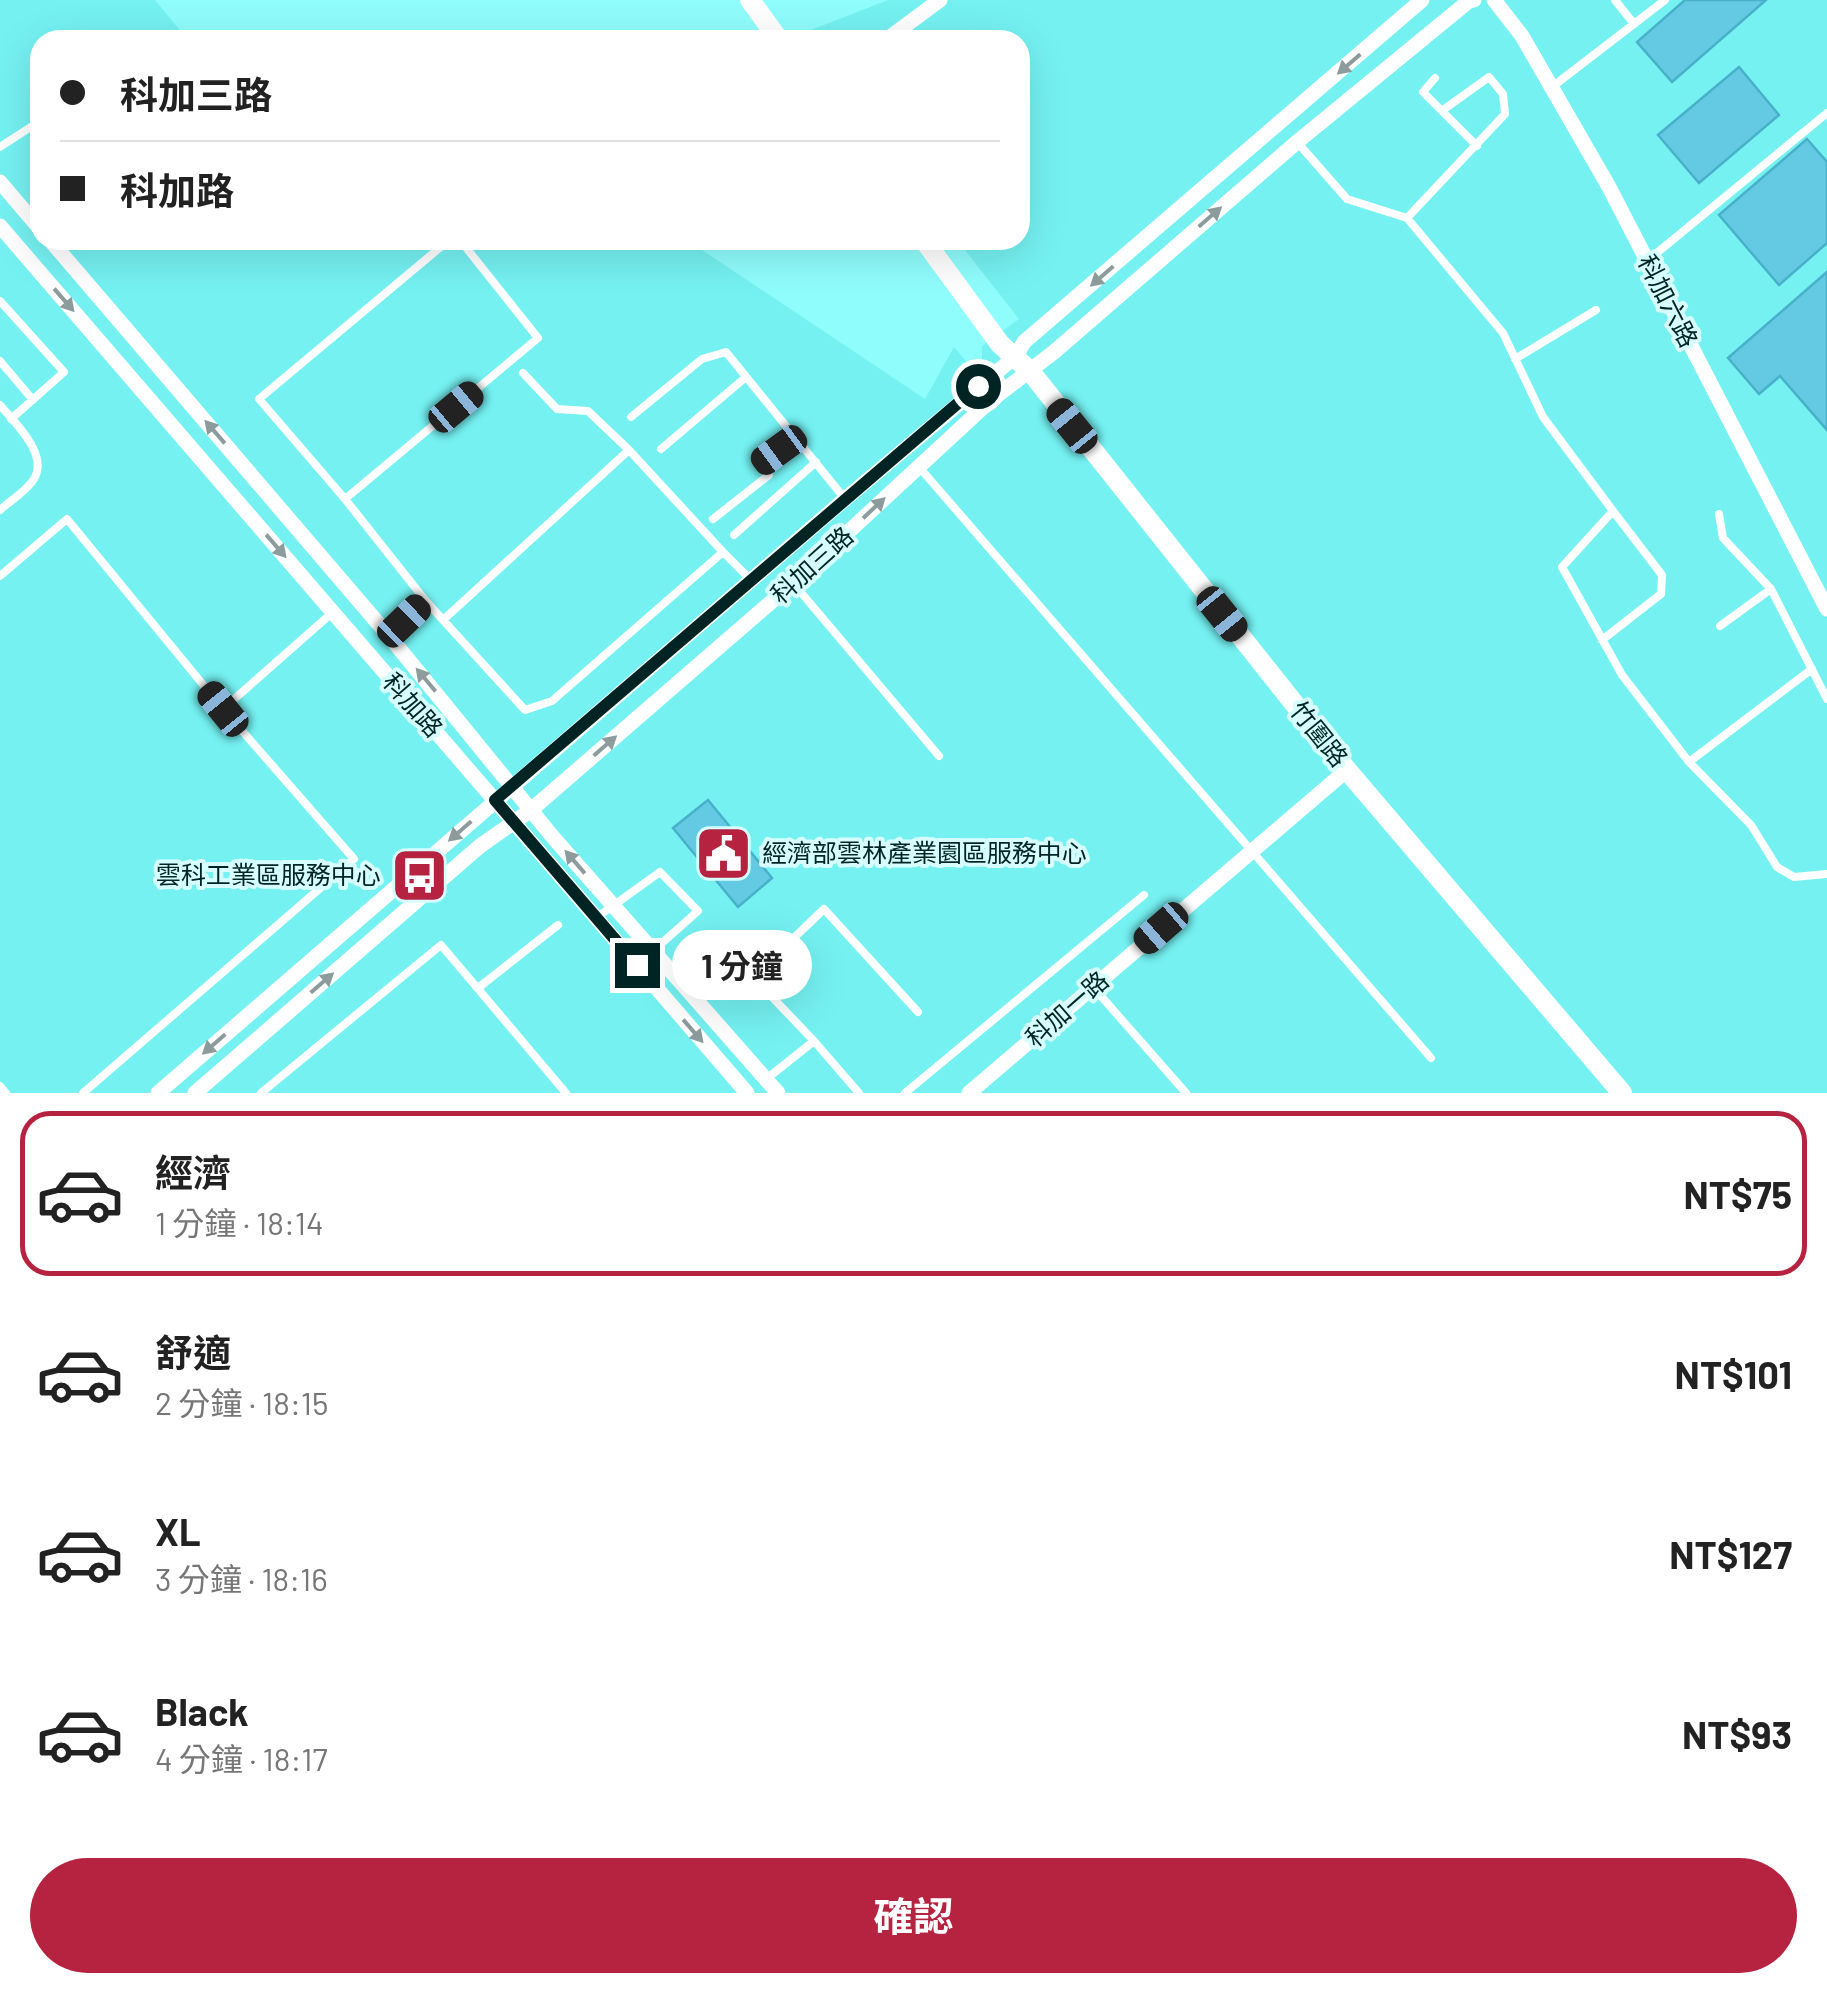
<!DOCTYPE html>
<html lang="zh-TW">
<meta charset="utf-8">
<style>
body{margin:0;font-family:Barlow,"Noto Sans TC",sans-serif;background:#f6f6f6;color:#222;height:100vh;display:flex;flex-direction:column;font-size:38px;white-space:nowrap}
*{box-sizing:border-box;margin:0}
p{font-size:32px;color:#767676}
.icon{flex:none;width:55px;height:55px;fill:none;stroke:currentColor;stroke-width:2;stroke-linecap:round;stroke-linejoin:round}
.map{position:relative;height:1093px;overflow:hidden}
.details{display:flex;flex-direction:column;background:#fff;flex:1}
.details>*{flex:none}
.hud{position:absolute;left:30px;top:30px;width:1000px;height:220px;border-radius:30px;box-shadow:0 10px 40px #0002;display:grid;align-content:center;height:220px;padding:0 30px;background:#fff}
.end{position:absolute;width:45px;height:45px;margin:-22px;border:12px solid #002424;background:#fff;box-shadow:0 0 0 5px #fff}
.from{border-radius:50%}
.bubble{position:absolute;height:70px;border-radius:35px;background:#fff;box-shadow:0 10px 40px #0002;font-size:32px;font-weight:700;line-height:70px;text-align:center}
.car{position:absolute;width:30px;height:60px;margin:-30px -15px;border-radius:12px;box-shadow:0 0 8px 2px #0007;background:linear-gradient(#222 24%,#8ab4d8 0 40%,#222 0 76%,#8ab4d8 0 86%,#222 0)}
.hud b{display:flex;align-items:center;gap:35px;height:95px;font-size:38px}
.hud b+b{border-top:2px solid #e0e0e0}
.hud i{width:25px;height:25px;background:#222}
ul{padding:18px 0 0;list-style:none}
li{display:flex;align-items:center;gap:30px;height:165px;margin:0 20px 15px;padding:0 10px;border:5px solid transparent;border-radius:30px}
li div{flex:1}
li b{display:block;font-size:38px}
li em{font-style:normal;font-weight:700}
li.on{border-color:#b52340}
li>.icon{width:90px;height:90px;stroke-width:1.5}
.button{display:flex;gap:20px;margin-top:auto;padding:20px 30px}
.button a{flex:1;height:115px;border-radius:60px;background:#b52340;color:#fff;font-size:40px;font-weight:700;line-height:115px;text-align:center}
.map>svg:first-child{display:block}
</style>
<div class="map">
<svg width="1827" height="1093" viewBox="0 0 1827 1093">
<rect width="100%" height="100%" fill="#90fdfd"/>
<path fill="#75f1f2" d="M 0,0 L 155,0 L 188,40 L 40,40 L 40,240 L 687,240 L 925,399 L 954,347 L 972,368 L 982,359 L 982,346 L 1019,319 L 957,240 L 1020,240 L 1020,40 L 802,40 L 798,35 L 888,0 L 1827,0 L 1827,1093 L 0,1093 Z"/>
<path fill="#64cae3" stroke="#48b1c9" stroke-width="2.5" d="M 1685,0 L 1766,0 L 1672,82 L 1637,42 Z
M 1739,67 L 1779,115 L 1699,183 L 1658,135 Z
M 1807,139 L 1827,162 L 1827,243 L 1779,285 L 1719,215 Z
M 1827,272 L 1827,430 L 1780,376 L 1759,394 L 1728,358 Z
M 708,800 L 772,878 L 738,907 L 673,828 Z"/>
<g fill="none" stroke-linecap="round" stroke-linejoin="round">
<path stroke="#fff" stroke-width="8" d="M 1615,0 L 1634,24
M 1435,78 L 1423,92 L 1477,146
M 1552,87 L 1665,0
M 1297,142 L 1347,199 L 1407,218 L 1503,333 L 1543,417 L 1613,511 L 1562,567 L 1622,675 L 1689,762 L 1751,825 L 1777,867 L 1794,877 L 1827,874
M 0,147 L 40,121
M 1407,218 L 1505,114 L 1503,94 L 1489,77 L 1443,110
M 1647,261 L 1827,113
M 0,301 L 64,372 L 11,419
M 1515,359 L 1596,310
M 0,361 L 33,400
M 523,373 L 557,409 L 588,411 L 629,450 L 443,620 L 525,710 L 552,701 L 723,552 L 751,580
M 0,405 C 15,423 53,458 31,483 C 23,493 10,501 0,510
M 631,417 L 702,359 L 726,352 L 845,499
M 661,449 L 746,377
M 629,450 L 723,552
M 919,467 L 1431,1058
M 345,499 L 538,338 L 460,240
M 1719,514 L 1723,538 L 1771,589 L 1827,699
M 713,519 L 769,475 L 762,463 L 796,438
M 734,535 L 816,462
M 0,576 L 67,519 L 223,709 L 354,859 L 83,1093
M 793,583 L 939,756
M 425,600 L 443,620
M 1720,626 L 1771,589
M 389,636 L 425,600 L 345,499 L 259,399 L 449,240
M 1602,640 L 1661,594 L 1662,575 L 1613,511
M 223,709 L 333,612
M 1689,762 L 1812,669
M 596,918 L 660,872 L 698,911 L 637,965
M 1093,987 L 1186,1093
M 478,988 L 558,925
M 814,1041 L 859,1093
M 765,1080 L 814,1041 L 753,977 L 824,909 L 918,1012
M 0,1086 L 6,1093
M 261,1093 L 441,945 L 566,1093
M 905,1093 L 1144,895"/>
<path stroke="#fff" stroke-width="15" d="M 1494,0 L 1522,36 L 1609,187 L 1827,609
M 886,40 L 940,0
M 0,182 L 40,229
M 0,226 L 747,1093
M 50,240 L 389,636 L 552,836 L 778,1093
M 158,1093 L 845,499 L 1016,356 L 1024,342 L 1422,0
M 195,1093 L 480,846 L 531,810 L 793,583 L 990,401 L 1054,352 L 1297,142 L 1469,1 L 1474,0
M 969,1093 L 1347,770"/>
<path stroke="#fff" stroke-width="20" d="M 750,0 L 779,40
M 924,240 L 1000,344 L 1030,371 L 1347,770 L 1622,1093"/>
</g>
<defs><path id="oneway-solid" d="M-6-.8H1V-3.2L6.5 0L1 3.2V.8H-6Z" transform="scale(2.5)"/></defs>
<g fill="#8c9c9c">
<use href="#oneway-solid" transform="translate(1349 64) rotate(139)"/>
<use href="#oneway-solid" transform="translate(1210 217) rotate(-41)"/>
<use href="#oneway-solid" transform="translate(1102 276) rotate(139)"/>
<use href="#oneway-solid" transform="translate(64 300) rotate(49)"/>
<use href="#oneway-solid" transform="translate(215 432) rotate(-131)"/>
<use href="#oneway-solid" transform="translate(874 508) rotate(-43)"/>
<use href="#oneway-solid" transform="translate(276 546) rotate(49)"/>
<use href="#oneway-solid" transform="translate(426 680) rotate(-130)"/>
<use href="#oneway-solid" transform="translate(605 746) rotate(-41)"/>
<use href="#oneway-solid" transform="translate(460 831) rotate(139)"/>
<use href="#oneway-solid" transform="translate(575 862) rotate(-131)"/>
<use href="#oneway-solid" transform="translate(322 983) rotate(-41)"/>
<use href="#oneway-solid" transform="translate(693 1031) rotate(49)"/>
<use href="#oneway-solid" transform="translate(214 1044) rotate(139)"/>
</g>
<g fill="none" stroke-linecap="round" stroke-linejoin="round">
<path stroke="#002424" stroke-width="12" d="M 637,965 L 495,800 L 978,386"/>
</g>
<defs>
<symbol id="civic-square" viewBox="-11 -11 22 22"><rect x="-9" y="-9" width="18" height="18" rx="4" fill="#b52340" stroke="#d6fefe"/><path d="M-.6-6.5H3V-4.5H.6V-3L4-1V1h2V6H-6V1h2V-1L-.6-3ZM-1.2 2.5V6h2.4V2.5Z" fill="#fff"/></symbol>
<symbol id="bus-square" viewBox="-11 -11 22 22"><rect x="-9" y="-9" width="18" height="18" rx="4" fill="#b52340" stroke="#d6fefe"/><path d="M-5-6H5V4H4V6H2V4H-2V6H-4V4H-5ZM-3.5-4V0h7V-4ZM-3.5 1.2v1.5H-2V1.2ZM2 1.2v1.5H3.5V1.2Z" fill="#fff"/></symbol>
</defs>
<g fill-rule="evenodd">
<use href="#civic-square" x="692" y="822" width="63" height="63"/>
<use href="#bus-square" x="388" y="844" width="63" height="63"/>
</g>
<g text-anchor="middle" stroke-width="8" stroke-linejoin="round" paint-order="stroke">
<g font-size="25" fill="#002424" stroke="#d6fefe">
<text transform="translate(1668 301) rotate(63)" y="9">科加六路</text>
<text transform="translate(812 565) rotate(-42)" y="9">科加三路</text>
<text transform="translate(413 705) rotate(49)" y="9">科加路</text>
<text transform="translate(1319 734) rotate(51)" y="9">竹圍路</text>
<text transform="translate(1067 1009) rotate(-41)" y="9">科加一路</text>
</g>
<g font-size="25" fill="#002424" stroke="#d6fefe" text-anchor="start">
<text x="762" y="862">經濟部雲林產業園區服務中心</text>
<text x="381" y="884" text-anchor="end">雲科工業區服務中心</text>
</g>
</g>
</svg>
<i class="end from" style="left:978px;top:386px"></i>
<i class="end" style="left:637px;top:965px"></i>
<div class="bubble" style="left:672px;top:930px;width:140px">1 分鐘</div>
<i class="car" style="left:456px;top:407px;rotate:50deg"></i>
<i class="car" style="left:1072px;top:426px;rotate:321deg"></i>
<i class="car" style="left:779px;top:450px;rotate:234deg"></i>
<i class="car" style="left:1222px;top:614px;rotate:141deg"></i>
<i class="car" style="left:404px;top:621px;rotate:46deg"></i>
<i class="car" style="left:223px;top:709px;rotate:321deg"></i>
<i class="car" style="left:1161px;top:928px;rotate:229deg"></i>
<div class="hud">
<b><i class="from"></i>科加三路</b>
<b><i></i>科加路</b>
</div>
</div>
<section class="details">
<ul>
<li class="on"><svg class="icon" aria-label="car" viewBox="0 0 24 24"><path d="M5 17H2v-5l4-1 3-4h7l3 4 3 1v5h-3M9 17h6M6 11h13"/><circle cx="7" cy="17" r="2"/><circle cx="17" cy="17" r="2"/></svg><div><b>經濟</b><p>1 分鐘 · 18:14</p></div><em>NT$75</em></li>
<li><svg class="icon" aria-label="car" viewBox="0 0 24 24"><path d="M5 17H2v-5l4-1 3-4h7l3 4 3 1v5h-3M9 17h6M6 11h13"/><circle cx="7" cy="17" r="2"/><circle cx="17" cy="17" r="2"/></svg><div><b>舒適</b><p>2 分鐘 · 18:15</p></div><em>NT$101</em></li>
<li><svg class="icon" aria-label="car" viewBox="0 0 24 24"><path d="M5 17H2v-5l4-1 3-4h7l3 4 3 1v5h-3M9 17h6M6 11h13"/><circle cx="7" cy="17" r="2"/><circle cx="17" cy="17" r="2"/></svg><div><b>XL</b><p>3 分鐘 · 18:16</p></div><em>NT$127</em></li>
<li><svg class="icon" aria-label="car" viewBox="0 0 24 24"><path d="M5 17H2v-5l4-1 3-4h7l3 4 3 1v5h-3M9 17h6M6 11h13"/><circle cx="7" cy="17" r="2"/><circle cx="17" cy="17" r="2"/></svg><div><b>Black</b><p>4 分鐘 · 18:17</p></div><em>NT$93</em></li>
</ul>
<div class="button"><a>確認</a></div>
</section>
